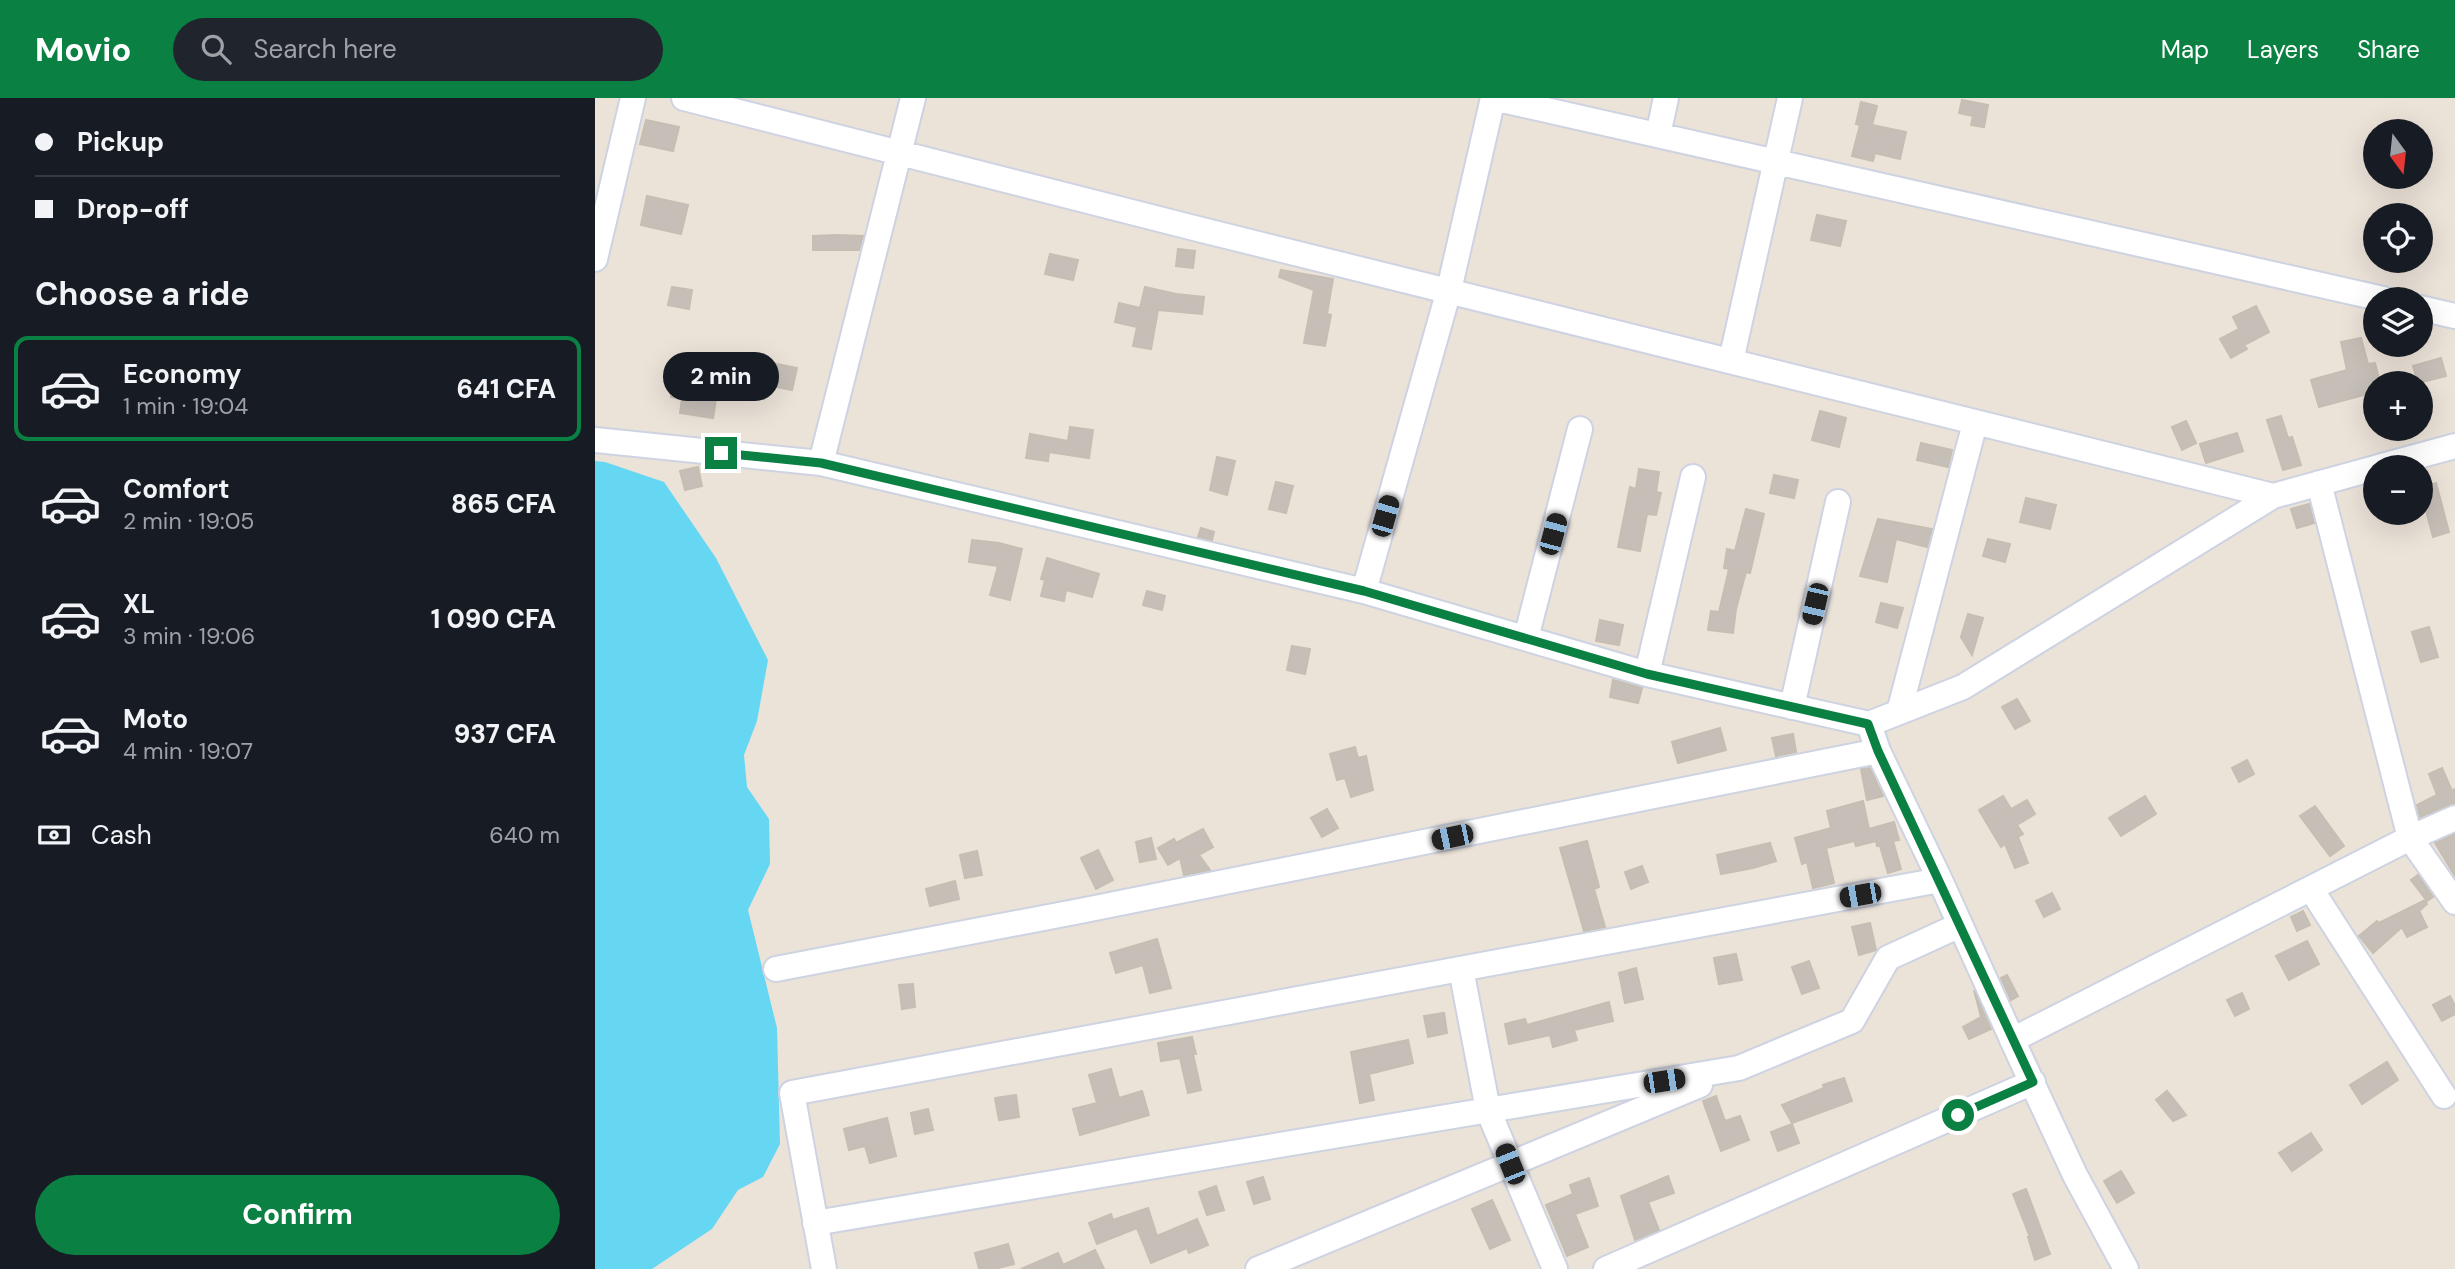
<!DOCTYPE html>
<meta charset="utf-8">
<style>
body{margin:0;font-family:"DM Sans",sans-serif;background:#20242c;color:#f1f3f6;height:100vh;display:flex;flex-direction:column;font-size:26px;white-space:nowrap}
*{box-sizing:border-box;margin:0}
p{font-size:23px;color:#9ea1a6}
.icon{flex:none;width:38px;height:38px;fill:none;stroke:currentColor;stroke-width:2;stroke-linecap:round;stroke-linejoin:round}
.map{position:relative;flex:1;overflow:hidden}
.sheet{display:flex;flex-direction:column;background:#171b24;width:595px}
.sheet>*{flex:none}
.hud{display:grid;align-content:center;height:154px;padding:0 35px;background:#171b24}
.needle{width:46px;rotate:165deg}
.fabs{position:absolute;left:1768px;top:21px;display:grid;gap:14px}
.fabs a{display:grid;place-items:center;width:70px;height:70px;border-radius:50%;background:#171b24;box-shadow:0 7px 28px #0002;font-size:35px}
.end{position:absolute;width:32px;height:32px;margin:-16px;border:9px solid #0b8043;background:#fff;box-shadow:0 0 0 4px #fff}
.from{border-radius:50%}
.bubble{position:absolute;height:49px;border-radius:24px;background:#171b24;box-shadow:0 7px 28px #0002;font-size:23px;font-weight:800;line-height:49px;text-align:center}
.car{position:absolute;width:21px;height:42px;margin:-21px -10px;border-radius:9px;box-shadow:0 0 5px 2px #0007;background:linear-gradient(#222 24%,#8ab4d8 0 40%,#222 0 76%,#8ab4d8 0 86%,#222 0)}
.hud b{display:flex;align-items:center;gap:24px;height:66px;font-size:26px}
.hud b+b{border-top:2px solid #363941}
.hud i{width:18px;height:18px;background:#f1f3f6}
ul{padding:0;list-style:none}
li{display:flex;align-items:center;gap:21px;height:105px;margin:0 14px 10px;padding:0 21px;border:4px solid transparent;border-radius:14px}
li div{flex:1}
li b{display:block;font-size:26px}
li em{font-style:normal;font-weight:800}
li.on{border-color:#0b8043}
li>.icon{width:63px;height:63px;stroke-width:1.5}
h2{padding:0 35px;font-size:32px;line-height:84px}
.pay{display:flex;align-items:center;gap:18px;height:77px;padding:0 35px;font-size:26px}
.pay p{margin-inline-start:auto}
.action{display:flex;gap:14px;margin-top:auto;padding:14px 35px}
.action a{flex:1;height:80px;border-radius:42px;background:#0b8043;color:#fff;font-size:28px;font-weight:800;line-height:80px;text-align:center}
header{display:flex;align-items:center;gap:42px;box-sizing:border-box;height:98px;padding:0 35px;background:#0b8043;color:#fff}
header strong{font-size:33px}
nav{display:flex;gap:38px;margin-inline-start:auto;font-size:24px}
.search{width:490px;height:63px;background:#20242c;display:flex;align-items:center;gap:18px;box-sizing:border-box;padding:0 24px;border-radius:38px;color:#9ea1a6;font-size:26px}
main{display:flex;flex:1;min-height:0}
.map>svg:first-child{display:block}
</style>
<header>
<strong>Movio</strong>
<div class="search"><svg class="icon" aria-label="search" viewBox="0 0 24 24"><circle cx="10" cy="10" r="6"/><path d="M15 15l6 6"/></svg>Search here</div>
<nav><a>Map</a><a>Layers</a><a>Share</a></nav>
</header>
<main>
<section class="sheet">
<div class="hud">
<b><i class="from"></i>Pickup</b>
<b><i></i>Drop-off</b>
</div>
<h2>Choose a ride</h2>
<ul>
<li class="on"><svg class="icon" aria-label="car" viewBox="0 0 24 24"><path d="M5 17H2v-5l4-1 3-4h7l3 4 3 1v5h-3M9 17h6M6 11h13"/><circle cx="7" cy="17" r="2"/><circle cx="17" cy="17" r="2"/></svg><div><b>Economy</b><p>1 min · 19:04</p></div><em>641 CFA</em></li>
<li><svg class="icon" aria-label="car" viewBox="0 0 24 24"><path d="M5 17H2v-5l4-1 3-4h7l3 4 3 1v5h-3M9 17h6M6 11h13"/><circle cx="7" cy="17" r="2"/><circle cx="17" cy="17" r="2"/></svg><div><b>Comfort</b><p>2 min · 19:05</p></div><em>865 CFA</em></li>
<li><svg class="icon" aria-label="car" viewBox="0 0 24 24"><path d="M5 17H2v-5l4-1 3-4h7l3 4 3 1v5h-3M9 17h6M6 11h13"/><circle cx="7" cy="17" r="2"/><circle cx="17" cy="17" r="2"/></svg><div><b>XL</b><p>3 min · 19:06</p></div><em>1 090 CFA</em></li>
<li><svg class="icon" aria-label="car" viewBox="0 0 24 24"><path d="M5 17H2v-5l4-1 3-4h7l3 4 3 1v5h-3M9 17h6M6 11h13"/><circle cx="7" cy="17" r="2"/><circle cx="17" cy="17" r="2"/></svg><div><b>Moto</b><p>4 min · 19:07</p></div><em>937 CFA</em></li>
</ul>
<div class="pay"><svg class="icon" aria-label="cash" viewBox="0 0 24 24"><path d="M3 7h18v10H3z"/><circle cx="12" cy="12" r="2"/></svg>Cash<p>640 m</p></div>
<div class="action"><a>Confirm</a></div>
</section>
<div class="map">
<svg width="1860" height="1171" viewBox="0 0 1860 1171">
<rect width="100%" height="100%" fill="#ebe2d8"/>
<path fill="#65d7f3" d="M 0,363 L 10,364 L 69,384 L 121,460 L 173,562 L 162,623 L 149,657 L 152,689 L 174,721 L 175,766 L 153,812 L 182,930 L 185,1046 L 168,1079 L 143,1092 L 117,1131 L 57,1171 L 0,1171 Z"/>
<path fill="#c6bfb8" stroke="#c6beb2" stroke-width="2" d="M 1367,2 L 1393,7 L 1389,29 L 1376,27 L 1378,18 L 1364,15 Z
M 1266,4 L 1282,8 L 1277,27 L 1311,34 L 1305,61 L 1280,55 L 1278,63 L 1257,58 L 1265,27 L 1261,26 Z
M 51,22 L 84,29 L 78,53 L 45,46 Z
M 52,98 L 93,107 L 86,136 L 46,127 Z
M 1222,117 L 1251,123 L 1245,148 L 1216,142 Z
M 242,137 L 268,138 L 264,152 L 218,152 L 218,138 Z
M 583,151 L 600,153 L 598,170 L 581,168 Z
M 455,156 L 483,162 L 478,182 L 450,176 Z
M 686,172 L 738,181 L 732,216 L 736,217 L 730,248 L 709,245 L 719,192 L 684,179 Z
M 77,189 L 97,192 L 94,211 L 73,207 Z
M 550,189 L 581,196 L 609,199 L 607,216 L 563,212 L 556,251 L 538,248 L 542,229 L 520,224 L 524,205 L 545,210 Z
M 1661,208 L 1674,234 L 1649,247 L 1652,251 L 1636,260 L 1625,241 L 1644,231 L 1638,219 Z
M 1766,240 L 1773,266 L 1780,265 L 1785,285 L 1780,285 L 1780,294 L 1724,309 L 1716,282 L 1752,272 L 1746,244 Z
M 1846,260 L 1851,278 L 1823,285 L 1818,268 Z
M 172,264 L 202,270 L 197,292 L 167,286 Z
M 79,278 L 101,281 L 100,285 L 123,288 L 118,320 L 85,315 L 87,301 L 76,299 Z
M 1225,313 L 1251,320 L 1244,349 L 1217,342 Z
M 1686,318 L 1693,340 L 1697,339 L 1706,367 L 1688,372 L 1672,322 Z
M 1591,323 L 1601,345 L 1587,352 L 1577,329 Z
M 475,329 L 498,332 L 494,360 L 454,354 L 453,363 L 431,360 L 435,336 L 473,343 Z
M 1642,335 L 1648,353 L 1611,365 L 1605,346 Z
M 1326,345 L 1357,352 L 1353,369 L 1322,362 Z
M 622,359 L 640,363 L 632,397 L 615,392 Z
M 103,369 L 107,388 L 90,392 L 85,373 Z
M 1044,371 L 1064,374 L 1061,394 L 1066,395 L 1061,417 L 1052,416 L 1045,453 L 1023,449 L 1035,389 L 1041,391 Z
M 1179,377 L 1203,382 L 1199,400 L 1175,395 Z
M 681,384 L 698,388 L 691,415 L 674,411 Z
M 1841,385 L 1854,434 L 1838,439 L 1825,390 Z
M 1431,400 L 1461,407 L 1455,431 L 1425,424 Z
M 1714,406 L 1719,425 L 1702,430 L 1696,411 Z
M 1151,411 L 1169,416 L 1155,475 L 1151,474 L 1141,511 L 1138,535 L 1113,532 L 1116,513 L 1124,514 L 1134,471 L 1129,470 L 1132,451 L 1140,453 Z
M 1283,421 L 1337,431 L 1332,449 L 1301,441 L 1292,484 L 1265,478 Z
M 606,430 L 619,434 L 617,442 L 603,439 Z
M 1393,441 L 1415,446 L 1410,464 L 1388,458 Z
M 377,442 L 404,445 L 427,451 L 415,502 L 395,497 L 403,468 L 374,464 Z
M 452,460 L 504,476 L 497,499 L 471,492 L 469,503 L 446,498 L 450,482 L 446,481 Z
M 552,493 L 570,498 L 567,512 L 548,507 Z
M 1286,505 L 1308,510 L 1302,530 L 1281,524 Z
M 1373,516 L 1388,520 L 1377,557 L 1366,539 Z
M 1005,522 L 1028,527 L 1024,547 L 1001,543 Z
M 1834,529 L 1843,559 L 1826,564 L 1817,534 Z
M 697,548 L 715,551 L 710,576 L 692,572 Z
M 1018,582 L 1047,590 L 1043,605 L 1015,599 Z
M 1422,601 L 1435,623 L 1420,631 L 1407,609 Z
M 1125,630 L 1131,652 L 1083,665 L 1077,644 Z
M 1198,636 L 1201,654 L 1181,658 L 1177,640 Z
M 760,649 L 763,660 L 771,658 L 778,692 L 756,699 L 750,680 L 742,682 L 735,656 Z
M 1652,662 L 1659,676 L 1644,684 L 1637,670 Z
M 1275,670 L 1288,698 L 1272,702 L 1266,671 Z
M 1847,670 L 1857,693 L 1860,691 L 1860,705 L 1825,719 L 1822,707 L 1842,697 L 1834,676 Z
M 1408,698 L 1416,711 L 1432,702 L 1440,716 L 1422,727 L 1428,736 L 1423,739 L 1433,765 L 1420,770 L 1410,746 L 1406,749 L 1384,712 Z
M 1550,698 L 1561,716 L 1526,738 L 1514,720 Z
M 1268,703 L 1274,731 L 1299,724 L 1304,742 L 1298,743 L 1306,771 L 1293,775 L 1285,748 L 1282,748 L 1281,743 L 1261,748 L 1259,743 L 1231,750 L 1239,785 L 1218,790 L 1212,764 L 1207,766 L 1200,740 L 1236,730 L 1232,713 Z
M 1720,708 L 1749,748 L 1735,758 L 1705,718 Z
M 732,711 L 743,730 L 727,739 L 716,720 Z
M 608,731 L 618,749 L 604,757 L 615,772 L 589,777 L 585,760 L 573,767 L 563,750 L 579,741 L 581,745 Z
M 1860,736 L 1860,778 L 1840,745 Z
M 556,740 L 561,761 L 545,764 L 541,744 Z
M 992,743 L 1004,789 L 999,791 L 1010,829 L 989,833 L 965,750 Z
M 1175,745 L 1181,763 L 1158,770 L 1126,776 L 1122,757 Z
M 503,752 L 518,782 L 501,791 L 486,760 Z
M 382,753 L 387,777 L 370,780 L 365,757 Z
M 1047,768 L 1053,784 L 1036,791 L 1030,774 Z
M 1823,777 L 1838,799 L 1832,803 L 1816,782 Z
M 360,783 L 364,801 L 335,808 L 331,791 Z
M 1457,795 L 1465,811 L 1449,819 L 1441,803 Z
M 1830,802 L 1832,806 L 1824,813 L 1832,829 L 1812,839 L 1807,829 L 1778,855 L 1764,838 L 1782,823 L 1784,825 Z
M 1708,813 L 1715,827 L 1702,833 L 1696,819 Z
M 1275,825 L 1281,852 L 1264,857 L 1257,829 Z
M 562,841 L 576,890 L 555,895 L 548,867 L 521,875 L 515,855 Z
M 1712,843 L 1724,866 L 1694,882 L 1681,858 Z
M 1141,856 L 1147,882 L 1124,886 L 1119,860 Z
M 1214,863 L 1224,890 L 1207,896 L 1197,869 Z
M 1041,870 L 1048,901 L 1030,905 L 1024,875 Z
M 1412,877 L 1423,898 L 1416,902 L 1406,880 Z
M 318,886 L 320,909 L 307,911 L 304,887 Z
M 1379,892 L 1396,931 L 1374,941 L 1368,929 L 1386,919 Z
M 1647,895 L 1654,911 L 1640,918 L 1632,902 Z
M 1855,898 L 1860,908 L 1860,916 L 1847,923 L 1838,907 Z
M 1014,904 L 1018,923 L 979,932 L 982,942 L 958,949 L 955,937 L 914,946 L 910,926 L 930,921 L 932,927 Z
M 849,915 L 852,935 L 833,939 L 829,918 Z
M 597,939 L 601,956 L 598,956 L 606,992 L 593,995 L 585,960 L 566,963 L 563,945 Z
M 813,942 L 818,965 L 774,976 L 779,1002 L 765,1005 L 756,954 Z
M 1792,964 L 1803,982 L 1767,1006 L 1755,987 Z
M 516,971 L 524,1000 L 547,993 L 554,1017 L 485,1037 L 478,1011 L 502,1005 L 494,977 Z
M 1249,980 L 1257,1003 L 1197,1025 L 1187,1007 L 1229,990 L 1228,987 Z
M 1572,993 L 1585,1009 L 1591,1017 L 1578,1023 L 1561,1002 Z
M 421,997 L 424,1019 L 404,1022 L 400,1000 Z
M 1121,998 L 1130,1023 L 1145,1018 L 1154,1042 L 1126,1053 L 1108,1003 Z
M 333,1011 L 338,1032 L 320,1036 L 316,1015 Z
M 292,1020 L 301,1058 L 275,1065 L 270,1048 L 254,1052 L 249,1031 Z
M 1197,1026 L 1204,1045 L 1183,1053 L 1176,1034 Z
M 1716,1035 L 1727,1052 L 1697,1073 L 1684,1055 Z
M 1526,1073 L 1539,1095 L 1522,1105 L 1509,1083 Z
M 1073,1078 L 1079,1095 L 1053,1104 L 1064,1132 L 1040,1142 L 1026,1098 Z
M 668,1079 L 675,1101 L 659,1106 L 652,1084 Z
M 994,1080 L 1003,1108 L 980,1116 L 993,1149 L 972,1158 L 951,1107 L 978,1096 L 975,1087 Z
M 621,1088 L 629,1112 L 612,1117 L 604,1094 Z
M 1431,1091 L 1455,1156 L 1440,1162 L 1433,1139 L 1435,1139 L 1418,1096 Z
M 897,1102 L 915,1142 L 895,1151 L 877,1111 Z
M 553,1110 L 562,1138 L 602,1121 L 613,1147 L 594,1155 L 592,1150 L 556,1165 L 542,1130 L 502,1146 L 494,1125 L 516,1116 L 518,1122 Z
M 413,1146 L 419,1166 L 399,1171 L 384,1171 L 380,1155 Z
M 500,1152 L 509,1171 L 426,1171 L 463,1155 L 468,1167 Z"/>
<g fill="none" stroke-linecap="round" stroke-linejoin="round">
<defs>
<path id="minor" d="M 89,0 L 603,131 L 1678,398
M 898,0 L 1788,201
M 1063,37 L 1071,0
M 0,161 L 38,0
M 1825,210 L 1860,218
M 1136,263 L 1195,0
M 0,342 L 226,365 L 769,493 L 1052,576 L 1274,626 L 1283,653 L 1345,782 L 1426,961 L 1480,1077 L 1531,1171
M 226,365 L 318,0
M 1783,369 L 1860,348
M 1724,385 L 1815,740 L 1860,804
M 769,493 L 854,192 L 898,0
M 931,540 L 985,331
M 1052,576 L 1098,379
M 1197,609 L 1243,404
M 1304,614 L 1380,325
M 1274,626 L 1368,589 L 1678,398 L 1780,370
M 1716,791 L 1849,998
M 181,871 L 485,813 L 1283,653
M 866,871 L 893,1012 L 960,1171
M 1417,942 L 1815,740 L 1860,720
M 220,1125 L 1144,970 L 1257,923 L 1293,860 L 1365,827
M 229,1171 L 197,995 L 1345,782
M 663,1171 L 1105,987
M 1011,1171 L 1438,984"/>
</defs>
<use href="#minor" stroke="#ced3e2" stroke-width="28"/>
<use href="#minor" stroke="#fff" stroke-width="24"/>
</g>
<g fill="none" stroke-linecap="round" stroke-linejoin="round">
<path stroke="#0b8043" stroke-width="9" d="M 126,355 L 226,365 L 769,493 L 1052,576 L 1273,626 L 1283,653 L 1438,984 L 1363,1017"/>
</g>
</svg>
<div class="fabs">
<a><svg class="needle" viewBox="-14 -14 28 28"><path d="M0-13l5 13h-10z" fill="#e53935"/><path d="M0 13l5-13h-10z" fill="#9ea1a6"/></svg></a>
<a><svg class="icon" aria-label="locate" viewBox="0 0 24 24"><circle cx="12" cy="12" r="6"/><path d="M12 2v4M12 18v4M2 12h4M18 12h4"/></svg></a>
<a><svg class="icon" aria-label="layers" viewBox="0 0 24 24"><path d="M12 4l9 5-9 5-9-5zM3 14l9 5 9-5"/></svg></a>
<a>+</a>
<a>−</a>
</div>
<i class="end from" style="left:1363px;top:1017px"></i>
<i class="end" style="left:126px;top:355px"></i>
<div class="bubble" style="left:68px;top:254px;width:116px">2 min</div>
<i class="car" style="left:790px;top:418px;rotate:16deg"></i>
<i class="car" style="left:958px;top:436px;rotate:15deg"></i>
<i class="car" style="left:1220px;top:506px;rotate:193deg"></i>
<i class="car" style="left:857px;top:739px;rotate:258deg"></i>
<i class="car" style="left:1265px;top:797px;rotate:260deg"></i>
<i class="car" style="left:1069px;top:983px;rotate:81deg"></i>
<i class="car" style="left:915px;top:1066px;rotate:338deg"></i>
</div>
</main>
